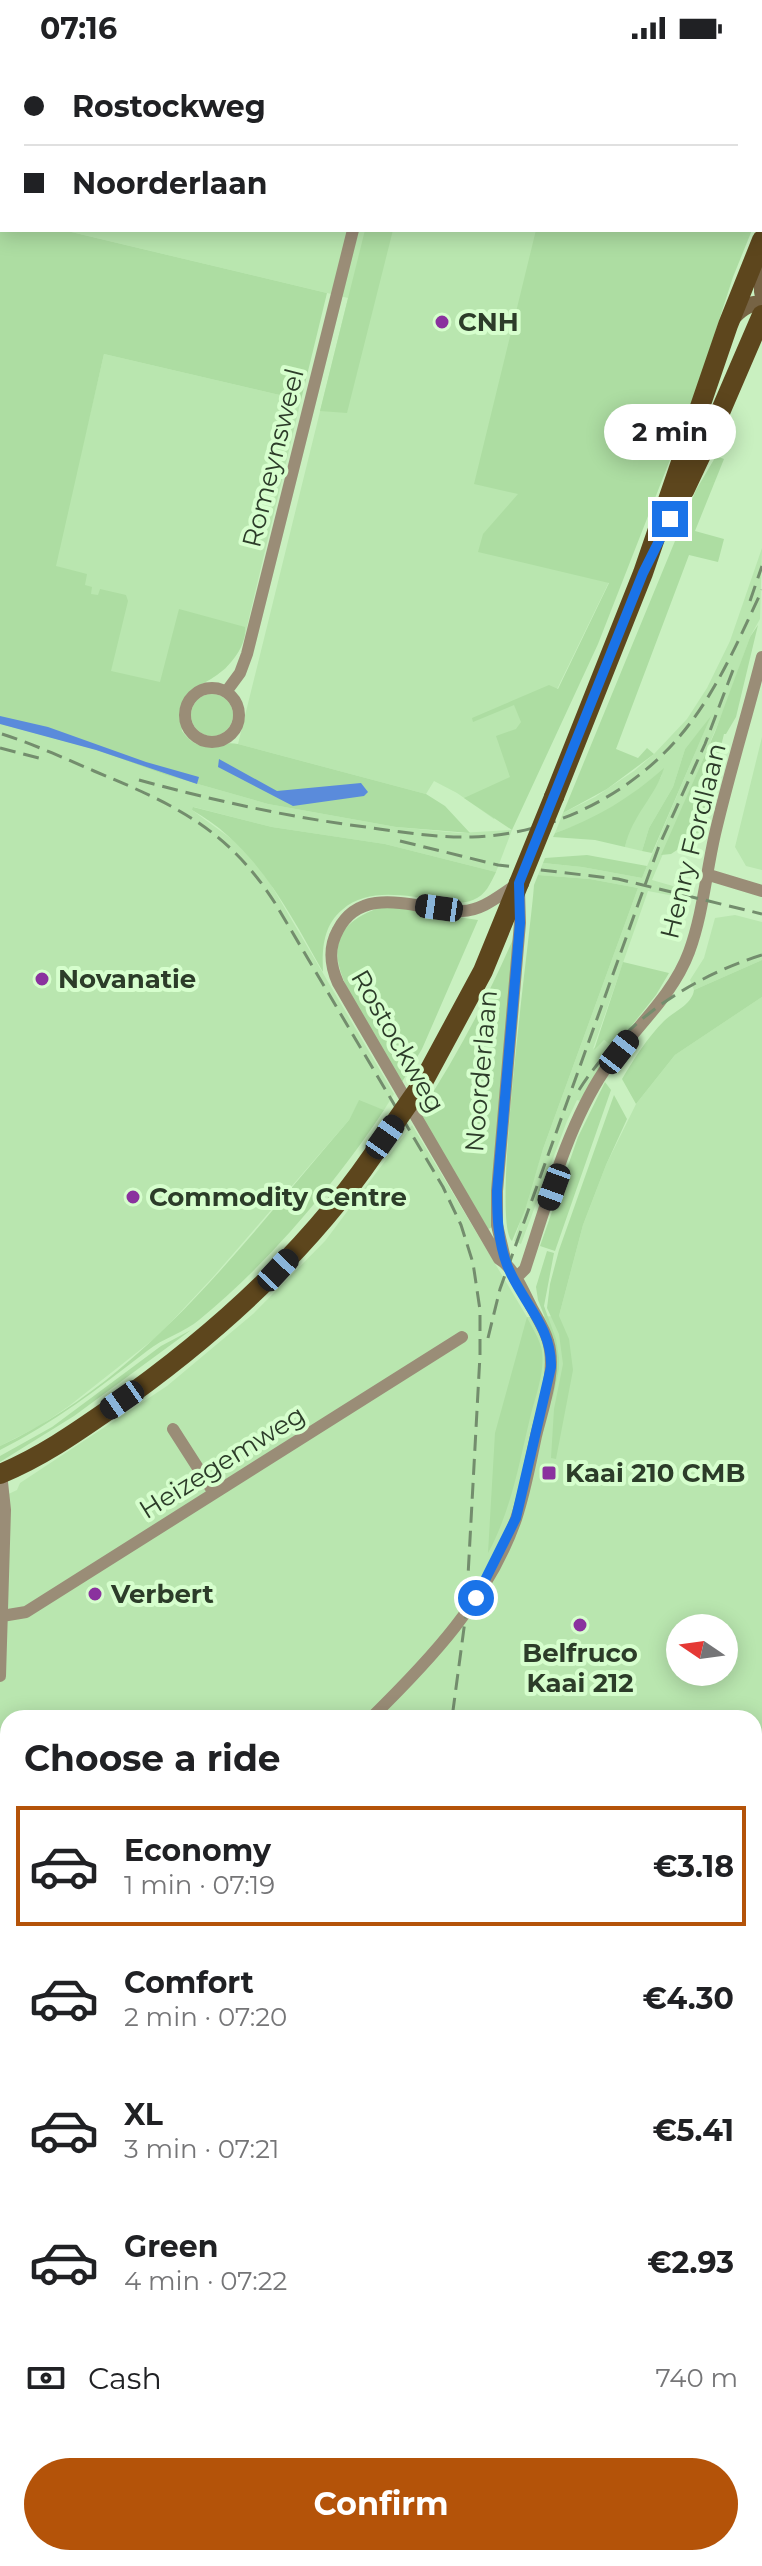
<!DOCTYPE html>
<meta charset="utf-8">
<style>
body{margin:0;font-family:Montserrat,sans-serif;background:#f2f2f2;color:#202124;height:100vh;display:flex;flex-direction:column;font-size:30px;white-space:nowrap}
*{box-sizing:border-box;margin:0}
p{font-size:26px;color:#757577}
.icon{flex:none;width:44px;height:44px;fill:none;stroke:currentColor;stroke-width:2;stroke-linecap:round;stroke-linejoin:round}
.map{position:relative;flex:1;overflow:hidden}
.panel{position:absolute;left:0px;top:1654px;width:762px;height:856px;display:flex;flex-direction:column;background:#fff;border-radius:24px 24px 0 0;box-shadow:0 4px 20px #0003}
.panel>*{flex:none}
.banner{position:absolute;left:0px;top:0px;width:762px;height:176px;box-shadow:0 4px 20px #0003;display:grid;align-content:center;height:176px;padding:0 24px;background:#fff}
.needle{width:52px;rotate:283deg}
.fabs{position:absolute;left:666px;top:1558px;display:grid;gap:16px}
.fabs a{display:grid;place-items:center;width:72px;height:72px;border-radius:50%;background:#fff;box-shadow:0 4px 20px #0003;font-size:40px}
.end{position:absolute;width:36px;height:36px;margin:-18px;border:10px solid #1a73e8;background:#fff;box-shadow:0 0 0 4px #fff}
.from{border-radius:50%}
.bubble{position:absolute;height:56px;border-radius:28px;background:#fff;box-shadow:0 4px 20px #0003;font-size:26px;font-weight:700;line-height:56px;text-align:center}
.car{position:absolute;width:24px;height:48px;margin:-24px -12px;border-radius:10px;box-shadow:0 0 6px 2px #0007;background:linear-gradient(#222 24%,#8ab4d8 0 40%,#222 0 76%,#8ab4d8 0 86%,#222 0)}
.banner b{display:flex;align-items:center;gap:28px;height:76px;font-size:30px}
.banner b+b{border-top:2px solid #e0e0e0}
.banner i{width:20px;height:20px;background:#202124}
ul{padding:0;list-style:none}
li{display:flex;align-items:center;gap:24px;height:120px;margin:0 16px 12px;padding:0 8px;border:4px solid transparent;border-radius:0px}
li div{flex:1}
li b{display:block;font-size:30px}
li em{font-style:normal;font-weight:700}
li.on{border-color:#b45309}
li>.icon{width:72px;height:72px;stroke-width:1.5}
h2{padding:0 24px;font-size:36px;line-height:96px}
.pay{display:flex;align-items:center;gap:20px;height:88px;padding:0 24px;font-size:30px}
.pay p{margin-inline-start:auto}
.primary-button{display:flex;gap:16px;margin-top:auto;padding:16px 24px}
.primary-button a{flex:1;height:92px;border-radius:48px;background:#b45309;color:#fff;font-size:32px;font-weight:700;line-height:92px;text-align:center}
.status{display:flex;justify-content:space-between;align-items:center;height:56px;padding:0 40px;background:#fff;direction:ltr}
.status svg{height:22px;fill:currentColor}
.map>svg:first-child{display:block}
</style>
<div class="status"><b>07:16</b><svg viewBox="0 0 49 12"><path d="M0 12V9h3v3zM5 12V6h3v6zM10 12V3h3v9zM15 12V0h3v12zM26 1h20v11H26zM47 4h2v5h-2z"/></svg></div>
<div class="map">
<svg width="762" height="2510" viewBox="0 0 762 2510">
<rect width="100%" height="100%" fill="#c9f0c0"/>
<path fill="#b9e6af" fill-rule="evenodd" d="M 0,0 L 762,0 L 762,140 L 760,146 L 760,2 L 2,2 L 2,159 Z
M 63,174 L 750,174 L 609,526 L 494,763 L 457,737 L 434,725 L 426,738 L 238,688 L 348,242 Z
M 104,298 L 301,344 L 245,579 L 240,592 L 225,613 L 188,638 L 34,599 Z
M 762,492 L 760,563 L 750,581 L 725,651 L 652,824 L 687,834 L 685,842 L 648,835 L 593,993 L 604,984 L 614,992 L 580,1045 L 577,1044 L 567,1065 L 521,1188 L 514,1185 L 543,1093 L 638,832 L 590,823 L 538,819 L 543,807 L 582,811 L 642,822 L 709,664 L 685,693 L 673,731 L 649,772 L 642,795 L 625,791 L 628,777 L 634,762 L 661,721 L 663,714 L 619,748 L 589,765 L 555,777 L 563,757 L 595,741 L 634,715 L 654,698 L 687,663 L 707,632 L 730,585 Z
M 0,668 L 96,694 L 166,719 L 268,748 L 396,771 L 460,777 L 512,774 L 496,816 L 385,788 L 272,771 L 194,751 L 192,754 L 237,787 L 254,804 L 270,827 L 394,1038 L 384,1054 L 359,1045 L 349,1064 L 214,1220 L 159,1279 L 69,1350 L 41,1369 L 0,1390 Z
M 762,681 L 762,814 L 746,810 L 735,791 Z
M 735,859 L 762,866 L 762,904 L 694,934 L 690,924 L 704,902 L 715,862 Z
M 762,941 L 762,2510 L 0,2510 L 0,2342 L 8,2309 L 8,2502 L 754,2502 L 754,1662 L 8,1662 L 8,1847 L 0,1845 L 0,1442 L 17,1434 L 20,1427 L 167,1330 L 253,1258 L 325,1185 L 412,1069 L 527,1261 L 559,1260 L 583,1169 L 606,1109 L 636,1048 L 675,999 ZM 680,1572 L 724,1572 L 724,1616 L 680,1616 Z"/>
<path fill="#addda2" d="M 0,159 L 2,174 L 63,174 L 327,237 L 301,344 L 104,298 L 56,510 L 87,518 L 85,529 L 92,531 L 91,538 L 98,539 L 100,533 L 126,539 L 128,545 L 111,615 L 160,626 L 179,553 L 245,571 C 247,592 228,613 211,623 C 204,627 194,631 188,637 C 180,647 180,663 182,675 C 201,701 214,684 238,688 L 426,738 L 445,750 L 470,777 L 396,771 L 268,748 L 166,719 L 96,694 L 0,668 Z
M 365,174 L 393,174 L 347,357 L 320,355 Z
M 536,174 L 752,174 L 733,221 L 693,345 L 598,588 L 512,774 L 464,742 L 510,721 L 496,680 L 516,673 L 521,666 L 514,649 L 473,666 L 472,662 L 549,629 L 558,633 L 609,527 L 478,496 L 483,478 L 518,438 L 474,428 Z
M 716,400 L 724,403 L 695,475 L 724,483 L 718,506 L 689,499 L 616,693 L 638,702 L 647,692 L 654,698 L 607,733 L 563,757 L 696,434 Z
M 758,569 L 736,661 L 726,678 L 724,678 L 697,787 L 689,786 L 671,798 L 661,799 L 715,676 L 750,581 Z
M191 659a21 21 0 1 1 42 0a21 21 0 1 1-42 0Z
M 711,660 L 652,797 L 642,795 L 649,772 L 673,731 L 685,693 Z
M 664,712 C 656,740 632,759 625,791 L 595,784 L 553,781 L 555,777 C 597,762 630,742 664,712 Z
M 193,751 L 272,771 L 385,788 L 496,816 C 490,828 486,839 473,844 C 461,849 449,846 437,844 C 405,840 368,831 342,854 C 323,870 322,893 323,916 C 288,854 256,790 192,754 Z
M 587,799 L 647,810 L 642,822 L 582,811 L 543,807 L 545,802 Z
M 538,819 L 590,823 L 638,832 L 543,1093 L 525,1154 L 512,1185 C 490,1165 531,877 534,829 Z
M 385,850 L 478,864 L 422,993 L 402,1026 C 389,1005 376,983 364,962 C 335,915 315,871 385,850 Z
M 514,881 L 493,1171 L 488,1173 L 419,1058 C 456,1002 487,943 514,881 Z
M 762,904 L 762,941 L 675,999 L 636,1048 L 622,1023 C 634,1003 647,982 664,965 C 674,955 692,949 694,934 Z
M 623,906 L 669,917 L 656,939 L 614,992 L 604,984 L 594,994 Z
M 605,1026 L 611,1034 L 555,1195 L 540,1190 L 578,1081 Z
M 614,1039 L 627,1063 L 606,1109 L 583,1169 L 559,1260 L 569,1283 L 573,1314 L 556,1403 L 551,1402 L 554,1353 L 563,1308 L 559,1278 L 547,1252 L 550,1228 L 559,1194 Z
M 359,1044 L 384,1054 C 335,1128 268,1208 199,1264 C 185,1276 163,1282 147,1295 C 99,1332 54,1367 0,1394 L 0,1390 C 147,1322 246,1183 349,1064 Z
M 547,1195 L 554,1197 L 544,1250 L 556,1283 L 559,1302 L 559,1313 L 552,1346 L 557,1302 L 554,1284 L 538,1244 L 536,1231 Z
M 527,1261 C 532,1272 540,1283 542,1295 C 545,1317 535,1341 530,1362 C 519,1408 511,1455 488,1497 L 495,1377 Z
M 191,1274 L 74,1360 L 0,1406 L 0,1400 L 52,1371 L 161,1290 Z"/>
<path fill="#5a8bdb" d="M 0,660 L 48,671 L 146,706 L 199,721 L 197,728 L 96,694 L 0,668 Z
M 219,703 L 277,735 L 361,727 L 368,736 L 364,740 L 293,750 L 218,711 Z
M 0,1845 L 8,1847 L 8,2309 L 0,2342 Z"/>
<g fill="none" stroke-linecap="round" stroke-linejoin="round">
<path stroke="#9a8d77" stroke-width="12" d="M 396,2 L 397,0
M185 659a27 27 0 1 1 54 0a27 27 0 1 1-54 0Z
M 226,636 L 240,617 L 247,598 L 353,174
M 709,819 L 762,835
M 506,1207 L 497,1169 L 497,1135 L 520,867 L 519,836
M 515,1223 L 525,1213 C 546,1150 567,1070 604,1015 C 631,975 672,942 689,896 C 703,858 706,817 715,778 C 729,718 747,660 762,601
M 173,1373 L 214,1437
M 2,1560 L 26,1556 L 462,1281
M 0,1620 L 5,1454 L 1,1417
M 371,1662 C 430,1604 488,1543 516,1463 C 525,1436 530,1408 536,1380 C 543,1351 557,1314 548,1285 C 545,1274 538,1263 532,1252 C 524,1237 514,1211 499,1203 L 338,927 C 330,909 328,892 338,874 C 363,826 420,855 462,855 C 482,855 500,839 516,829
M 0,1705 L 8,1716
M 151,2510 L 153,2502"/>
<path stroke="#766344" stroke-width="16" d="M 762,210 L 762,236
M 730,265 C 739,254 748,247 762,247"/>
<path stroke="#5d461d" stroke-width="20" d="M 684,435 L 709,382 L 762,259
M 554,741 L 643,517 L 728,269 L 762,184
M 422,1028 L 483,915 L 519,827
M 0,1418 C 41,1401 74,1378 110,1353 C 216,1279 314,1191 385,1081"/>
<path stroke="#738d6d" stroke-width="3" stroke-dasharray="16 8" stroke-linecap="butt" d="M 750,545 L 762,510
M 2,678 C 33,688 64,702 94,715 C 173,748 227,772 275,847 L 443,1131 L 461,1169 L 473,1207 L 480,1254 L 480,1299 L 466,1557 L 452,1662
M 0,692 L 39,702
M 139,724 C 212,744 283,760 358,770 C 396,775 434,782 472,781 C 549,779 629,740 679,681 C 716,638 738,585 762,534
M 400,785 L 498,809 L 618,823 L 762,858
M 579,1034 C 621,968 688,922 762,899
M 488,1282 L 500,1233 L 659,790 L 705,688 L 733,614
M 128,2510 L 131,2502
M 247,2510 L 249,2502"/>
<path stroke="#5d461d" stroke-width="20" d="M 519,827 L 554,741
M 385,1081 L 422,1028"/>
</g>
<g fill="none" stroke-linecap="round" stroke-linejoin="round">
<path stroke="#1a73e8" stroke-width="10" d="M 476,1542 L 516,1462 L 551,1311 C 552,1270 521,1245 507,1209 C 498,1185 497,1161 497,1135 L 520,867 L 519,827 L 643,517 L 670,463"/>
</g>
<g fill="#8a329e" stroke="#d6fecd" stroke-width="3">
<circle cx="442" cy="266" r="8"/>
<circle cx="42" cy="923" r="8"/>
<circle cx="133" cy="1141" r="8"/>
<rect x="541" y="1409" width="16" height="16" rx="4"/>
<circle cx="95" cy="1538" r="8"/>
<circle cx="580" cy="1569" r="8"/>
</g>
<g text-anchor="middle" stroke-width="8" stroke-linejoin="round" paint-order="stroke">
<g font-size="26" font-weight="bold" fill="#2c3c29" stroke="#d6fecd" text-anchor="start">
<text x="458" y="275">CNH</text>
<text x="58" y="932">Novanatie</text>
<text x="149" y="1150">Commodity Centre</text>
<text x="565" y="1426">Kaai 210 CMB</text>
<text x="111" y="1547">Verbert</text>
<text x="580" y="1606" text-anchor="middle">Belfruco<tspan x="580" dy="30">Kaai 212</tspan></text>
</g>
<g font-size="26" fill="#2c3c29" stroke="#d6fecd">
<text transform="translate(273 402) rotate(-76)" y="9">Romeynsweel</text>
<text transform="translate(693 785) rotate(-76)" y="9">Henry Fordlaan</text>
<text transform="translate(398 985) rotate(60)" y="9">Rostockweg</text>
<text transform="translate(481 1015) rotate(-85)" y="9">Noorderlaan</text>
<text transform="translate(222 1406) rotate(-32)" y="9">Heizegemweg</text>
</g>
</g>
</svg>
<div class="fabs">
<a><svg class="needle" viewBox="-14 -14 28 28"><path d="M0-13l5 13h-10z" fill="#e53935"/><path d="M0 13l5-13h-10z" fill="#757577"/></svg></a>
</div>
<i class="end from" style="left:476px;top:1542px"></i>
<i class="end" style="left:670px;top:463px"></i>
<div class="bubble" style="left:604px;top:348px;width:132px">2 min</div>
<i class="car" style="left:439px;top:852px;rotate:278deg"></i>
<i class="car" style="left:619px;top:996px;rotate:38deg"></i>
<i class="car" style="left:385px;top:1081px;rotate:35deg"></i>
<i class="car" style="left:554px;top:1131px;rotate:200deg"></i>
<i class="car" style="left:278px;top:1214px;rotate:43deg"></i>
<i class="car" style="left:122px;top:1344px;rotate:235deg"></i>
<div class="banner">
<b><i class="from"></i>Rostockweg</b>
<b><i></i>Noorderlaan</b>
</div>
<section class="panel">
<h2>Choose a ride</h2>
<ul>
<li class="on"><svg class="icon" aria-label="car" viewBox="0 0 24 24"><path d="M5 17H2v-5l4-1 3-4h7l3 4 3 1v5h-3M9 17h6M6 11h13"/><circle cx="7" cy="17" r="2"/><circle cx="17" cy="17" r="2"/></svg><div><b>Economy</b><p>1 min · 07:19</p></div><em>€3.18</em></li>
<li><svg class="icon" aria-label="car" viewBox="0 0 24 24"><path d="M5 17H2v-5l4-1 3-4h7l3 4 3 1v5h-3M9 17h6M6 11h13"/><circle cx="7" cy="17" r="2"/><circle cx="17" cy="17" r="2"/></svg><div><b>Comfort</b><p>2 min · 07:20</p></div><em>€4.30</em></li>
<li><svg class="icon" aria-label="car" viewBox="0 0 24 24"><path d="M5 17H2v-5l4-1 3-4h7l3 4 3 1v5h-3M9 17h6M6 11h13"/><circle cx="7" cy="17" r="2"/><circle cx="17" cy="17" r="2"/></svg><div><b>XL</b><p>3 min · 07:21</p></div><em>€5.41</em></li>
<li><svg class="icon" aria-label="car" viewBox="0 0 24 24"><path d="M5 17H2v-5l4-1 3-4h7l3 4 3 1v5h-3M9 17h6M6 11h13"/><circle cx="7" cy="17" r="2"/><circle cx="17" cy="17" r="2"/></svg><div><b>Green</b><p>4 min · 07:22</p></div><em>€2.93</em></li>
</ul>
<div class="pay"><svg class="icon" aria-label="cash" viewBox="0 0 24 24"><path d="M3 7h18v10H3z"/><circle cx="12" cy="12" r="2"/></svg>Cash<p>740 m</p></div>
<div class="primary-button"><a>Confirm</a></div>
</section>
</div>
